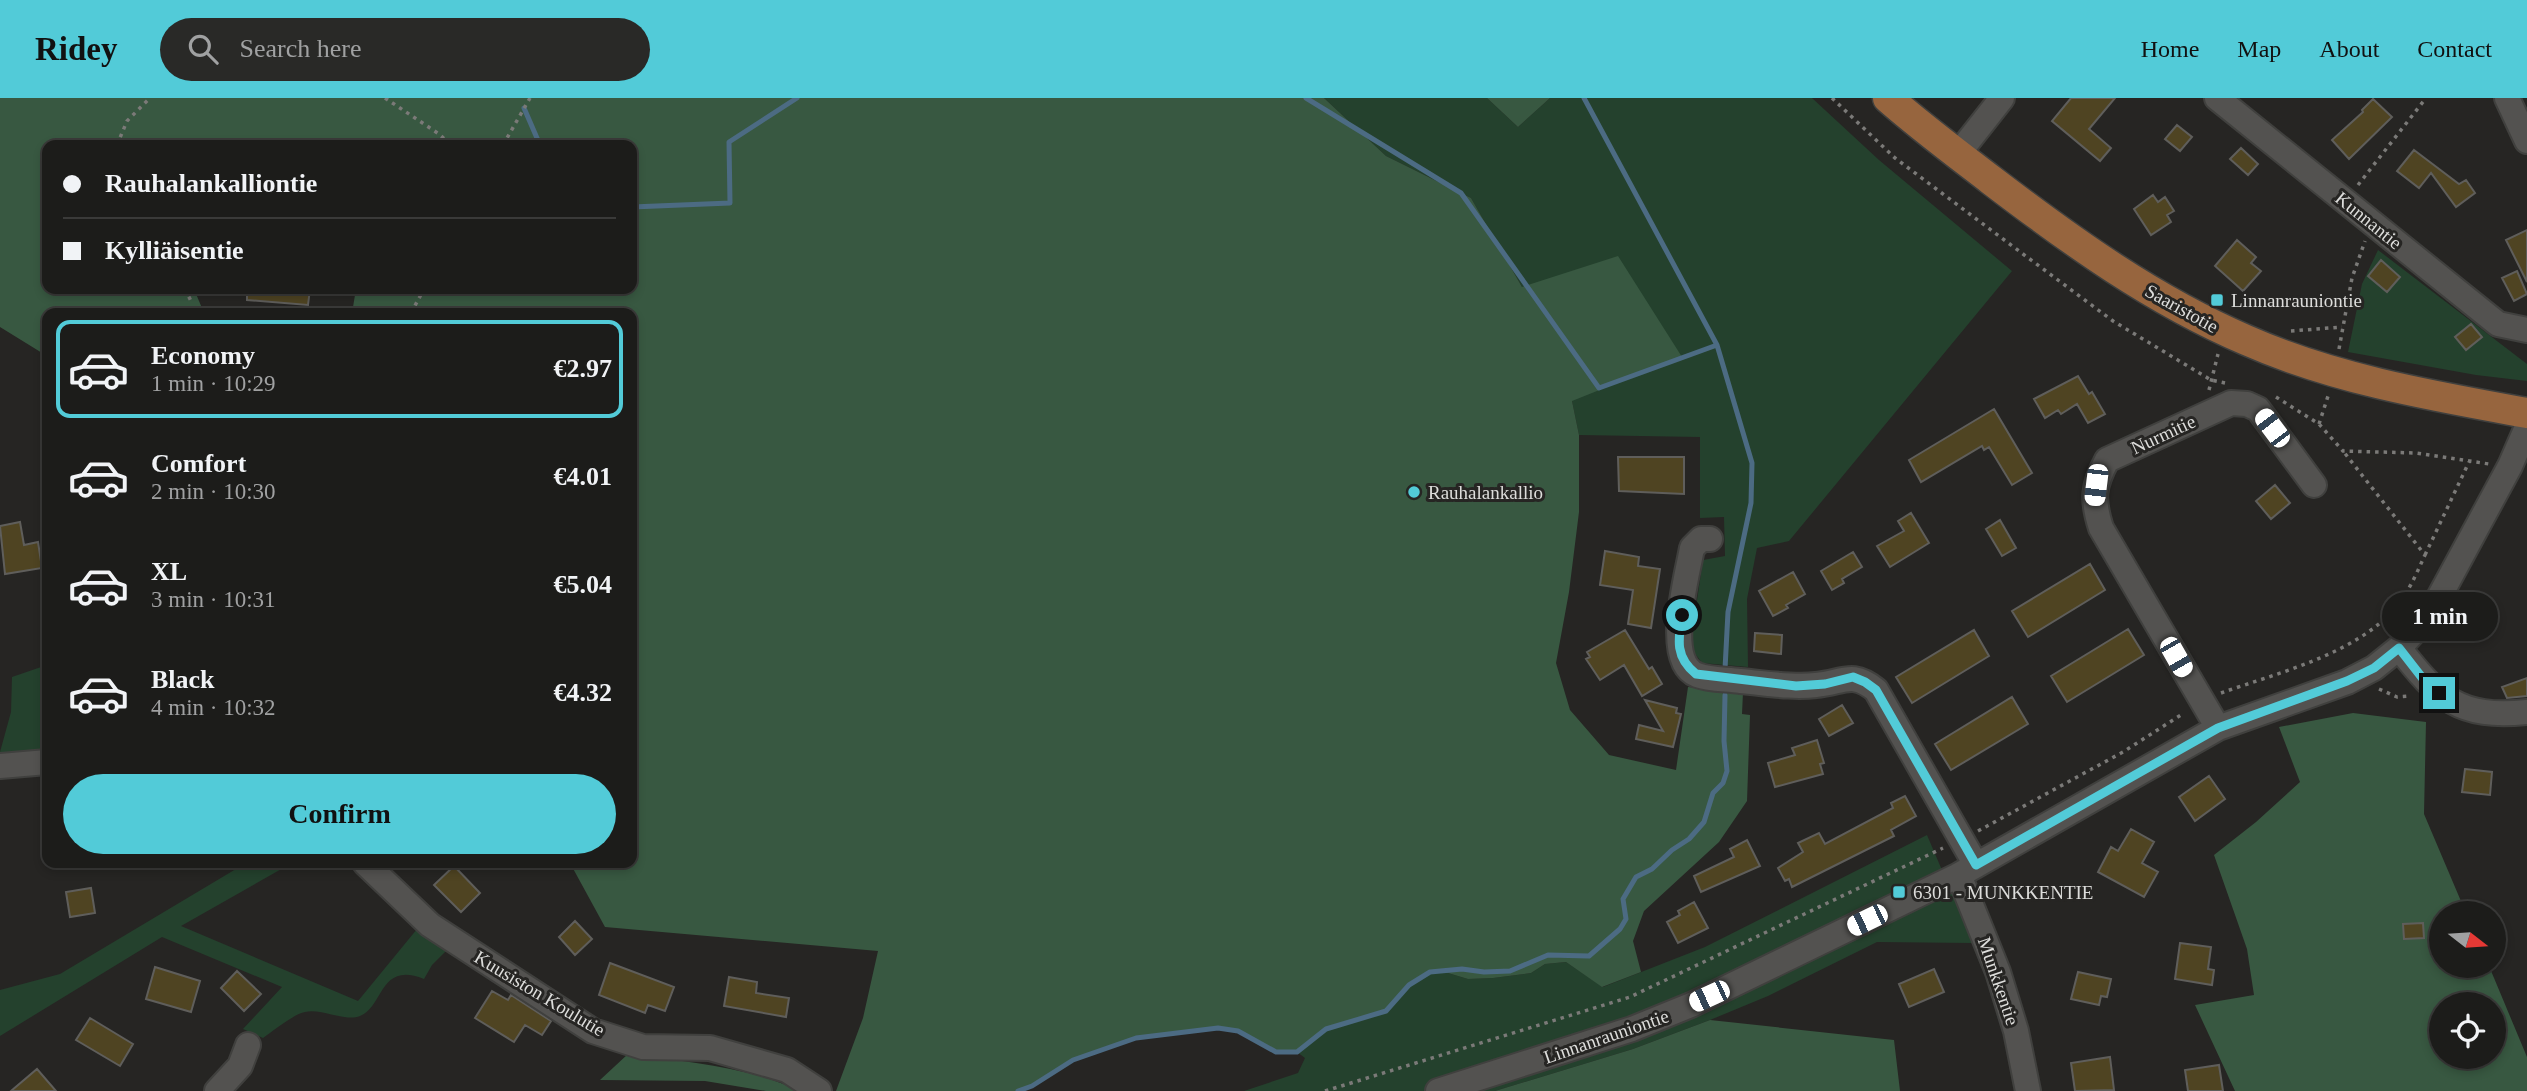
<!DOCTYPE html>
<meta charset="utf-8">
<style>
body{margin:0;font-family:Georgia,serif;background:#292927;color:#f1f3f6;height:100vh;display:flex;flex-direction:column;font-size:26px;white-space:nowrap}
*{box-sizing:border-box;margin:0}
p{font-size:23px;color:#a0a1a2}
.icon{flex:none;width:38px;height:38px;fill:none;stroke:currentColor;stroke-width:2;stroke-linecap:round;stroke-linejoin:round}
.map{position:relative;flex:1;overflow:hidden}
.panel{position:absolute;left:42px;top:210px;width:595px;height:560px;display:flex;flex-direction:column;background:#1c1c1a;border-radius:14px;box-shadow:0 4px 10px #0003,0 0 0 2px #3a3a39}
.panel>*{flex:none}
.banner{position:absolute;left:42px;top:42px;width:595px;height:154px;border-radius:14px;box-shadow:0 4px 10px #0003,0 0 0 2px #3a3a39;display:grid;align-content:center;height:154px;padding:0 21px;background:#1c1c1a}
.needle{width:46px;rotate:107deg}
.controls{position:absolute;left:2429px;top:803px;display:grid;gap:14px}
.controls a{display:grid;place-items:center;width:77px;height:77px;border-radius:50%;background:#1c1c1a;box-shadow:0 4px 10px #0003,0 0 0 2px #3a3a39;font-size:35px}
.end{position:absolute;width:32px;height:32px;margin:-16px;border:9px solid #52cbd8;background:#111;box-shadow:0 0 0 4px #111}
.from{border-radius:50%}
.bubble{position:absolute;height:49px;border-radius:24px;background:#1c1c1a;box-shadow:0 4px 10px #0003,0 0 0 2px #3a3a39;font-size:23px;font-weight:800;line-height:49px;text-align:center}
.car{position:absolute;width:21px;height:42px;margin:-21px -10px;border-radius:9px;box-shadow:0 0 5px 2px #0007;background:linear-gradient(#fff 24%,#345 0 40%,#fff 0 76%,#345 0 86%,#fff 0)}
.banner b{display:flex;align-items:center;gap:24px;height:66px;font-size:26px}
.banner b+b{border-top:2px solid #3a3a39}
.banner i{width:18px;height:18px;background:#f1f3f6}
ul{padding:12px 0 0;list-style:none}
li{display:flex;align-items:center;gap:21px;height:98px;margin:0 14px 10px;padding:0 7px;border:4px solid transparent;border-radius:14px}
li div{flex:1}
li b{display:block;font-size:26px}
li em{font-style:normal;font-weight:800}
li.on{border-color:#52cbd8}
li>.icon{width:63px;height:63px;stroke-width:1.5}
.button{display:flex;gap:14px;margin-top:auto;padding:14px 21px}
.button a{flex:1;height:80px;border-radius:42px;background:#52cbd8;color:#111;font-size:28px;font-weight:800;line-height:80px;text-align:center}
header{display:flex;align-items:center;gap:42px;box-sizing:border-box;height:98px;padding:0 35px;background:#52cbd8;color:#111}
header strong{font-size:33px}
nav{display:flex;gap:38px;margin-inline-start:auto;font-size:24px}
.search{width:490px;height:63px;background:#292927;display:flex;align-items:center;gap:18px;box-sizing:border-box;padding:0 24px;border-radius:38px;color:#a0a1a2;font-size:26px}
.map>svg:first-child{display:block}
</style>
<header>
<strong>Ridey</strong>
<div class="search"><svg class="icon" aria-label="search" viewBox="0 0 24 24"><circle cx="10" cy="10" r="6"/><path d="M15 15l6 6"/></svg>Search here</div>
<nav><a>Home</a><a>Map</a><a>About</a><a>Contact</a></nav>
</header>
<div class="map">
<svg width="2527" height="993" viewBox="0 0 2527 993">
<rect width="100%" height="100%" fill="#262523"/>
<path fill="#24412d" d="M 1324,0 L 1487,0 L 1518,29 L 1550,0 L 1812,0 L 1879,62 L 2012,173 L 1789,443 L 1757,450 L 1747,501 L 1748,569 L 1702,565 L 1690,549 L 1703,462 L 1725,458 L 1724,419 L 1700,420 L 1700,339 L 1579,337 L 1572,303 L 1522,189 L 1471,100 L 1386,58 Z
M 2378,152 L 2527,266 L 2527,283 L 2476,277 L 2348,254 L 2362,186 Z
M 47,567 L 47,654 L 28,657 L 0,654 L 11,614 L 12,579 Z
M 1927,737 L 1973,845 L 1877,844 L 1768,898 L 1710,922 L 1633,951 L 1495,993 L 1244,993 L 1298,975 L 1305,960 L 1297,954 L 1326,931 L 1386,913 L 1409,887 L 1430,874 L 1448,875 L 1468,881 L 1493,880 L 1531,875 L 1545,866 L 1566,864 L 1603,889 L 1705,849 Z
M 246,765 L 292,765 L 181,828 L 358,903 L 422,825 L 451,848 L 432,867 L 424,881 C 379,863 384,909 360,918 C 344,924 322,910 305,914 C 294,916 273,933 263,940 L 243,931 L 282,889 L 162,839 L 0,938 L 0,892 L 60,876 Z"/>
<path fill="#385841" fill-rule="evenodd" d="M 0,0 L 1324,0 L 1386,58 L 1471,100 L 1522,189 L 1618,158 L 1682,259 L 1572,303 L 1579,337 L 1579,414 L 1569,494 L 1556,565 L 1570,612 L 1609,657 L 1676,672 L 1688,589 L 1743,594 L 1742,616 L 1750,617 L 1747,703 L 1719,744 L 1644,813 L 1633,843 L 1641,874 L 1602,889 L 1566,864 L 1545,866 L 1531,875 L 1493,880 L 1468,881 L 1448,875 L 1430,874 L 1409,887 L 1386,913 L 1326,931 L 1297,954 L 1276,954 L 1238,933 L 1218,930 L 1136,940 L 1073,962 L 1032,988 L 1018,993 L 836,993 L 863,920 L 878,853 L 605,829 L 570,765 L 632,765 L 632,215 L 352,215 L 356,191 L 632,191 L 632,47 L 47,47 L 47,191 L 194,191 L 204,215 L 47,215 L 47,258 L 0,229 Z
M 1487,0 L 1550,0 L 1518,29 Z
M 2353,615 L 2426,624 L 2424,716 L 2466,815 L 2441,816 L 2441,868 L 2489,868 L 2527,959 L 2527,993 L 2235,993 L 2195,907 L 2254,897 L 2247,851 L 2214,757 L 2256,724 L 2300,684 L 2279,629 ZM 2441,906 L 2494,906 L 2494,959 L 2441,959 Z
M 1710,922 L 1894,942 L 1900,993 L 1495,993 L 1633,951 Z
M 628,956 C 685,964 747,968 800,993 L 766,993 L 705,983 L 600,982 Z"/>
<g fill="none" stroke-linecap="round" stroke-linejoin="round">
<path stroke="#4c6b83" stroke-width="5" d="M 1306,0 L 1461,95 L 1599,290 L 1717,247
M 1584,0 L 1717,247 L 1752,365 L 1751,405 L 1728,514 L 1725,571
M 524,10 L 540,47
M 632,109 L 730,105 L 729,44 L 797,0
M 1018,993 L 1032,988 L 1073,962 L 1136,940 L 1218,930 L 1238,933 L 1276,954 L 1297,954 L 1326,931 L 1386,913 L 1409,887 L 1430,874 L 1462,871 L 1484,874 L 1510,873 L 1548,857 L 1589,858 L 1620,831 L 1626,821 L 1623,801 L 1636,779 L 1652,771 L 1672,752 L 1689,741 L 1704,724 L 1713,695 L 1723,685 L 1727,673 L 1724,643 L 1725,597"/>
</g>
<path fill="#4f4422" stroke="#5f5e5b" stroke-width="2" d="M 2071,0 L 2115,0 L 2089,31 L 2111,50 L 2100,63 L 2052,23 Z
M 2373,1 L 2392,19 L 2349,61 L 2332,42 L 2363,14 L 2362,12 Z
M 2177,27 L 2192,39 L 2180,53 L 2165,41 Z
M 2241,50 L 2258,66 L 2248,77 L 2230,61 Z
M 2414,52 L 2459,86 L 2466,82 L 2475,95 L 2456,109 L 2431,75 L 2419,90 L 2397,73 Z
M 2153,97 L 2158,104 L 2165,99 L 2174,113 L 2167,117 L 2171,124 L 2151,137 L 2134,111 Z
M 2527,132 L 2527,184 L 2506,142 Z
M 2237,142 L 2256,159 L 2251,165 L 2261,173 L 2243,193 L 2215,168 Z
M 2381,162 L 2400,179 L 2387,194 L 2368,178 Z
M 2517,173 L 2527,196 L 2514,203 L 2502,180 Z
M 247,191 L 310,191 L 308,207 L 247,202 Z
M 2471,226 L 2482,239 L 2466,252 L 2455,239 Z
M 2078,278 L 2089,296 L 2092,294 L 2105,316 L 2088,325 L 2077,306 L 2061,316 L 2058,312 L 2045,320 L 2034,301 Z
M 1994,311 L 2032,375 L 2012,387 L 1989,349 L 1984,352 L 1982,348 L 1921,384 L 1909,362 Z
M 1618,359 L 1684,359 L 1684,396 L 1619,393 Z
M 2275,387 L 2290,405 L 2271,421 L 2256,403 Z
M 1911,415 L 1929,445 L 1890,469 L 1877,448 L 1904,433 L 1898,423 Z
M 2000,422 L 2016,450 L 2002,458 L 1986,431 Z
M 20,424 L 24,447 L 38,444 L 42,470 L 5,476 L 0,428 Z
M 1605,453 L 1639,459 L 1638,468 L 1660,471 L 1651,530 L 1628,526 L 1633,492 L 1600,487 Z
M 1853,454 L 1862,469 L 1842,481 L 1844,485 L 1832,492 L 1821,473 Z
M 2090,466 L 2105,492 L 2028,539 L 2012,513 Z
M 1793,474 L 1805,496 L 1786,507 L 1788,510 L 1773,518 L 1759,493 Z
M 2128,531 L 2144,557 L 2067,604 L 2051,578 Z
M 1625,532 L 1649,571 L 1652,569 L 1662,586 L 1642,598 L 1624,567 L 1600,582 L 1586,561 L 1590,559 L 1587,554 Z
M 1974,532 L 1989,558 L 1912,605 L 1896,579 Z
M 1755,535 L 1782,537 L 1781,556 L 1754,553 Z
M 2527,580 L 2527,598 L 2507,600 L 2502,589 Z
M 2012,599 L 2028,626 L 1951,672 L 1935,646 Z
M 1645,602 L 1677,610 L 1676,615 L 1681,616 L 1673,649 L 1636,641 L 1639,627 L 1663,633 Z
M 1842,607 L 1853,625 L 1829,638 L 1819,621 Z
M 1817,642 L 1824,665 L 1820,666 L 1823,676 L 1775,689 L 1768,665 L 1795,657 L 1792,650 Z
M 2465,671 L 2492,674 L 2490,697 L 2462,694 Z
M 2209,678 L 2225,701 L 2195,723 L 2179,699 Z
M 1905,698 L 1916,718 L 1891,732 L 1894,738 L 1792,789 L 1789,781 L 1785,783 L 1778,770 L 1803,754 L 1798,745 L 1819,735 L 1825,746 L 1893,710 L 1891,705 Z
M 2131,731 L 2154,744 L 2142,765 L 2158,774 L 2144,799 L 2098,774 L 2111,749 L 2118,753 Z
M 1747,742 L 1760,768 L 1701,794 L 1694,778 L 1734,759 L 1730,751 Z
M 454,768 L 480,795 L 461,814 L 434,787 Z
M 91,790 L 95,815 L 70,819 L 66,794 Z
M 1694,804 L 1708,830 L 1678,845 L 1667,824 L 1680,817 L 1678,813 Z
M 575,823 L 592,841 L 575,857 L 559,839 Z
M 2423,825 L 2424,840 L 2404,841 L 2403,826 Z
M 2180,845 L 2211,849 L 2208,871 L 2214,872 L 2212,887 L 2175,881 Z
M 610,865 L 674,889 L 665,913 L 648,907 L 645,915 L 599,897 Z
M 155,869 L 200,883 L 191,914 L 146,901 Z
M 1934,871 L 1944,894 L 1909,909 L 1899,886 Z
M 237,873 L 261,896 L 244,913 L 221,890 Z
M 2078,874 L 2111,881 L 2107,899 L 2101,898 L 2099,907 L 2071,901 Z
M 729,879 L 757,884 L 756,895 L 789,900 L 786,919 L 724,908 Z
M 492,893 L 508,902 L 511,897 L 551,923 L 542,937 L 525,927 L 514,944 L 475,920 Z
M 90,920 L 133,946 L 120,968 L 76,942 Z
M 2110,959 L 2114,992 L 2075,993 L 2071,965 Z
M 2219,967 L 2223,993 L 2188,993 L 2185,972 Z
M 37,971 L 56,993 L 11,993 Z"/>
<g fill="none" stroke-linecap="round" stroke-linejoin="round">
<defs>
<path id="minor" d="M 2217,0 L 2498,226 L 2527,232
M 2507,0 L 2527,43
M 1958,56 L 2002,0
M 1710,441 L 1701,441 L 1692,450 C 1687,479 1663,563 1697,577 C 1710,582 1727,581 1740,583 C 1765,585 1791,590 1816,587 C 1843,585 1851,572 1876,592 L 1976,767
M 2399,550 C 2438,600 2459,621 2527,614
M 2218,630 L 2101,430 C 2092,402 2093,388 2107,362 L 2231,305 L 2247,306 L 2258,311 L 2314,387
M 0,668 L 47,664
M 365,765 L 430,827 L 593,933 L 643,949 L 710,950 L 787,972 L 819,993
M 1959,777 L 1998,874 L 2016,933 L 2028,993
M 217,993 L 240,968 L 248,947
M 1438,993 L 1632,931 L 1691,907 L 1959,777 L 2218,630 L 2347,584 L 2374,570 L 2399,550 L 2429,518 L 2510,368 L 2527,329"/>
<path id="major" d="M 1888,0 C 1921,29 1956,55 1991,82 C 2071,143 2153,202 2246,242 C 2334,281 2433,298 2527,315"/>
</defs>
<use href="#minor" stroke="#40403e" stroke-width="28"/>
<use href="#major" stroke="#40403e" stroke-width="33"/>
<path stroke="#7b7a78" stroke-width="3.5" stroke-dasharray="3.5 5" stroke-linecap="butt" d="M 385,0 L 439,36 L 451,47
M 1832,0 L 1895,60 L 2023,156 L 2113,223 L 2211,282 L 2225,285
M 117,47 L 127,23 L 150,0
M 503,47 L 530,0
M 2358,87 L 2426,0
M 185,191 L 191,203
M 411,215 L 424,191
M 2291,233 L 2342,229
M 2339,251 L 2352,180 L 2365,143
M 2209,292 L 2218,256
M 2276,299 L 2319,326 L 2343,353 L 2416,355 L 2489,366
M 2319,326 L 2329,295
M 2425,457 L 2469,364
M 2379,591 L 2397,599 L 2411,598
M 2221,595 C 2277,575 2357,556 2396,509 C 2409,494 2417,474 2425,457 L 2343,353
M 1978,733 L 2123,654 L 2184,615
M 1325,993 L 1630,899 L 1943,750"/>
<use href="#minor" stroke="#535250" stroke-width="24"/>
<use href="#major" stroke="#97653e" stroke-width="30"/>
</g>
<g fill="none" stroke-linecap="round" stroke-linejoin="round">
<path stroke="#52cbd8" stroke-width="9" d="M 1682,517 C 1678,542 1675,559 1696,576 L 1796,588 L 1825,586 L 1853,579 L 1865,584 L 1876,592 L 1976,767 L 2218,630 L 2347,583 L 2374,570 L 2399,550 L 2427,586 L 2439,595"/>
</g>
<g fill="#52cbd8" stroke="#262523" stroke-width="2.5">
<rect x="2210" y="195" width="14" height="14" rx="3.5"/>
<circle cx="1414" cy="394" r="7"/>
<rect x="1892" y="787" width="14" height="14" rx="3.5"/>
</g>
<g text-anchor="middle" stroke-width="6" stroke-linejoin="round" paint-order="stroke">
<g font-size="19" fill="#dddddb" stroke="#262523">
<text transform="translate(2369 122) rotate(39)" y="7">Kunnantie</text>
<text transform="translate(2182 210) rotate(29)" y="7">Saaristotie</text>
<text transform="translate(2163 336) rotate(-25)" y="7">Nurmitie</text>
<text transform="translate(1999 883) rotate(71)" y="7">Munkkentie</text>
<text transform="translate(540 895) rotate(31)" y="7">Kuusiston Koulutie</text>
<text transform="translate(1606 938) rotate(-19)" y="7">Linnanrauniontie</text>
</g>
<g font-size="19" fill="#dddddb" stroke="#262523" text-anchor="start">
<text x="2231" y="209">Linnanrauniontie</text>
<text x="1428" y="401">Rauhalankallio</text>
<text x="1913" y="801">6301 - MUNKKENTIE</text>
</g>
</g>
</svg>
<div class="controls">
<a><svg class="needle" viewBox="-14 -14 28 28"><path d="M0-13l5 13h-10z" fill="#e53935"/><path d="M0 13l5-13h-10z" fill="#a0a1a2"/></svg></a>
<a><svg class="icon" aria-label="locate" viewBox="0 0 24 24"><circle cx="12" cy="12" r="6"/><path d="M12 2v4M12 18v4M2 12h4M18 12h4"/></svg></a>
</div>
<i class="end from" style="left:1682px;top:517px"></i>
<i class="end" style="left:2439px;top:595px"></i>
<div class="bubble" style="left:2382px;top:494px;width:116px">1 min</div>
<i class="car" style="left:2272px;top:330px;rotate:323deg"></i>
<i class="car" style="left:2096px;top:387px;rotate:187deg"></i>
<i class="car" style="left:2176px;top:559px;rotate:150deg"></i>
<i class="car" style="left:1867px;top:822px;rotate:244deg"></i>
<i class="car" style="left:1709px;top:898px;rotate:245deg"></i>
<div class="banner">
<b><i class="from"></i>Rauhalankalliontie</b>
<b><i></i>Kylliäisentie</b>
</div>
<section class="panel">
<ul>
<li class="on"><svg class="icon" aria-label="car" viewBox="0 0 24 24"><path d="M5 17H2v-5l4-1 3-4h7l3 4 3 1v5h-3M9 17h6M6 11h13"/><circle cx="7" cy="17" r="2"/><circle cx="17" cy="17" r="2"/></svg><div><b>Economy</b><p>1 min · 10:29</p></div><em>€2.97</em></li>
<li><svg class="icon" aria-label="car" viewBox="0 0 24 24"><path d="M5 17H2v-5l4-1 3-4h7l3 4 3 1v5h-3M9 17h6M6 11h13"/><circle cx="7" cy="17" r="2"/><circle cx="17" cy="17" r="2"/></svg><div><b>Comfort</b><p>2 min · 10:30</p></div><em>€4.01</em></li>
<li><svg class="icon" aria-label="car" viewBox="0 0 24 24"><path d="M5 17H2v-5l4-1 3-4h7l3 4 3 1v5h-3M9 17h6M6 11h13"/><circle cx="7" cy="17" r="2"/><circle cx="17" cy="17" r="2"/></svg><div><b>XL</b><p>3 min · 10:31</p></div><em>€5.04</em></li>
<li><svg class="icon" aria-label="car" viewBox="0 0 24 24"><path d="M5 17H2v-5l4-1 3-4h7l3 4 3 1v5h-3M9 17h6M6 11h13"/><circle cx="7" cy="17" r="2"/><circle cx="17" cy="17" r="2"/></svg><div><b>Black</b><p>4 min · 10:32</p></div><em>€4.32</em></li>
</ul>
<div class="button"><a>Confirm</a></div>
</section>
</div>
